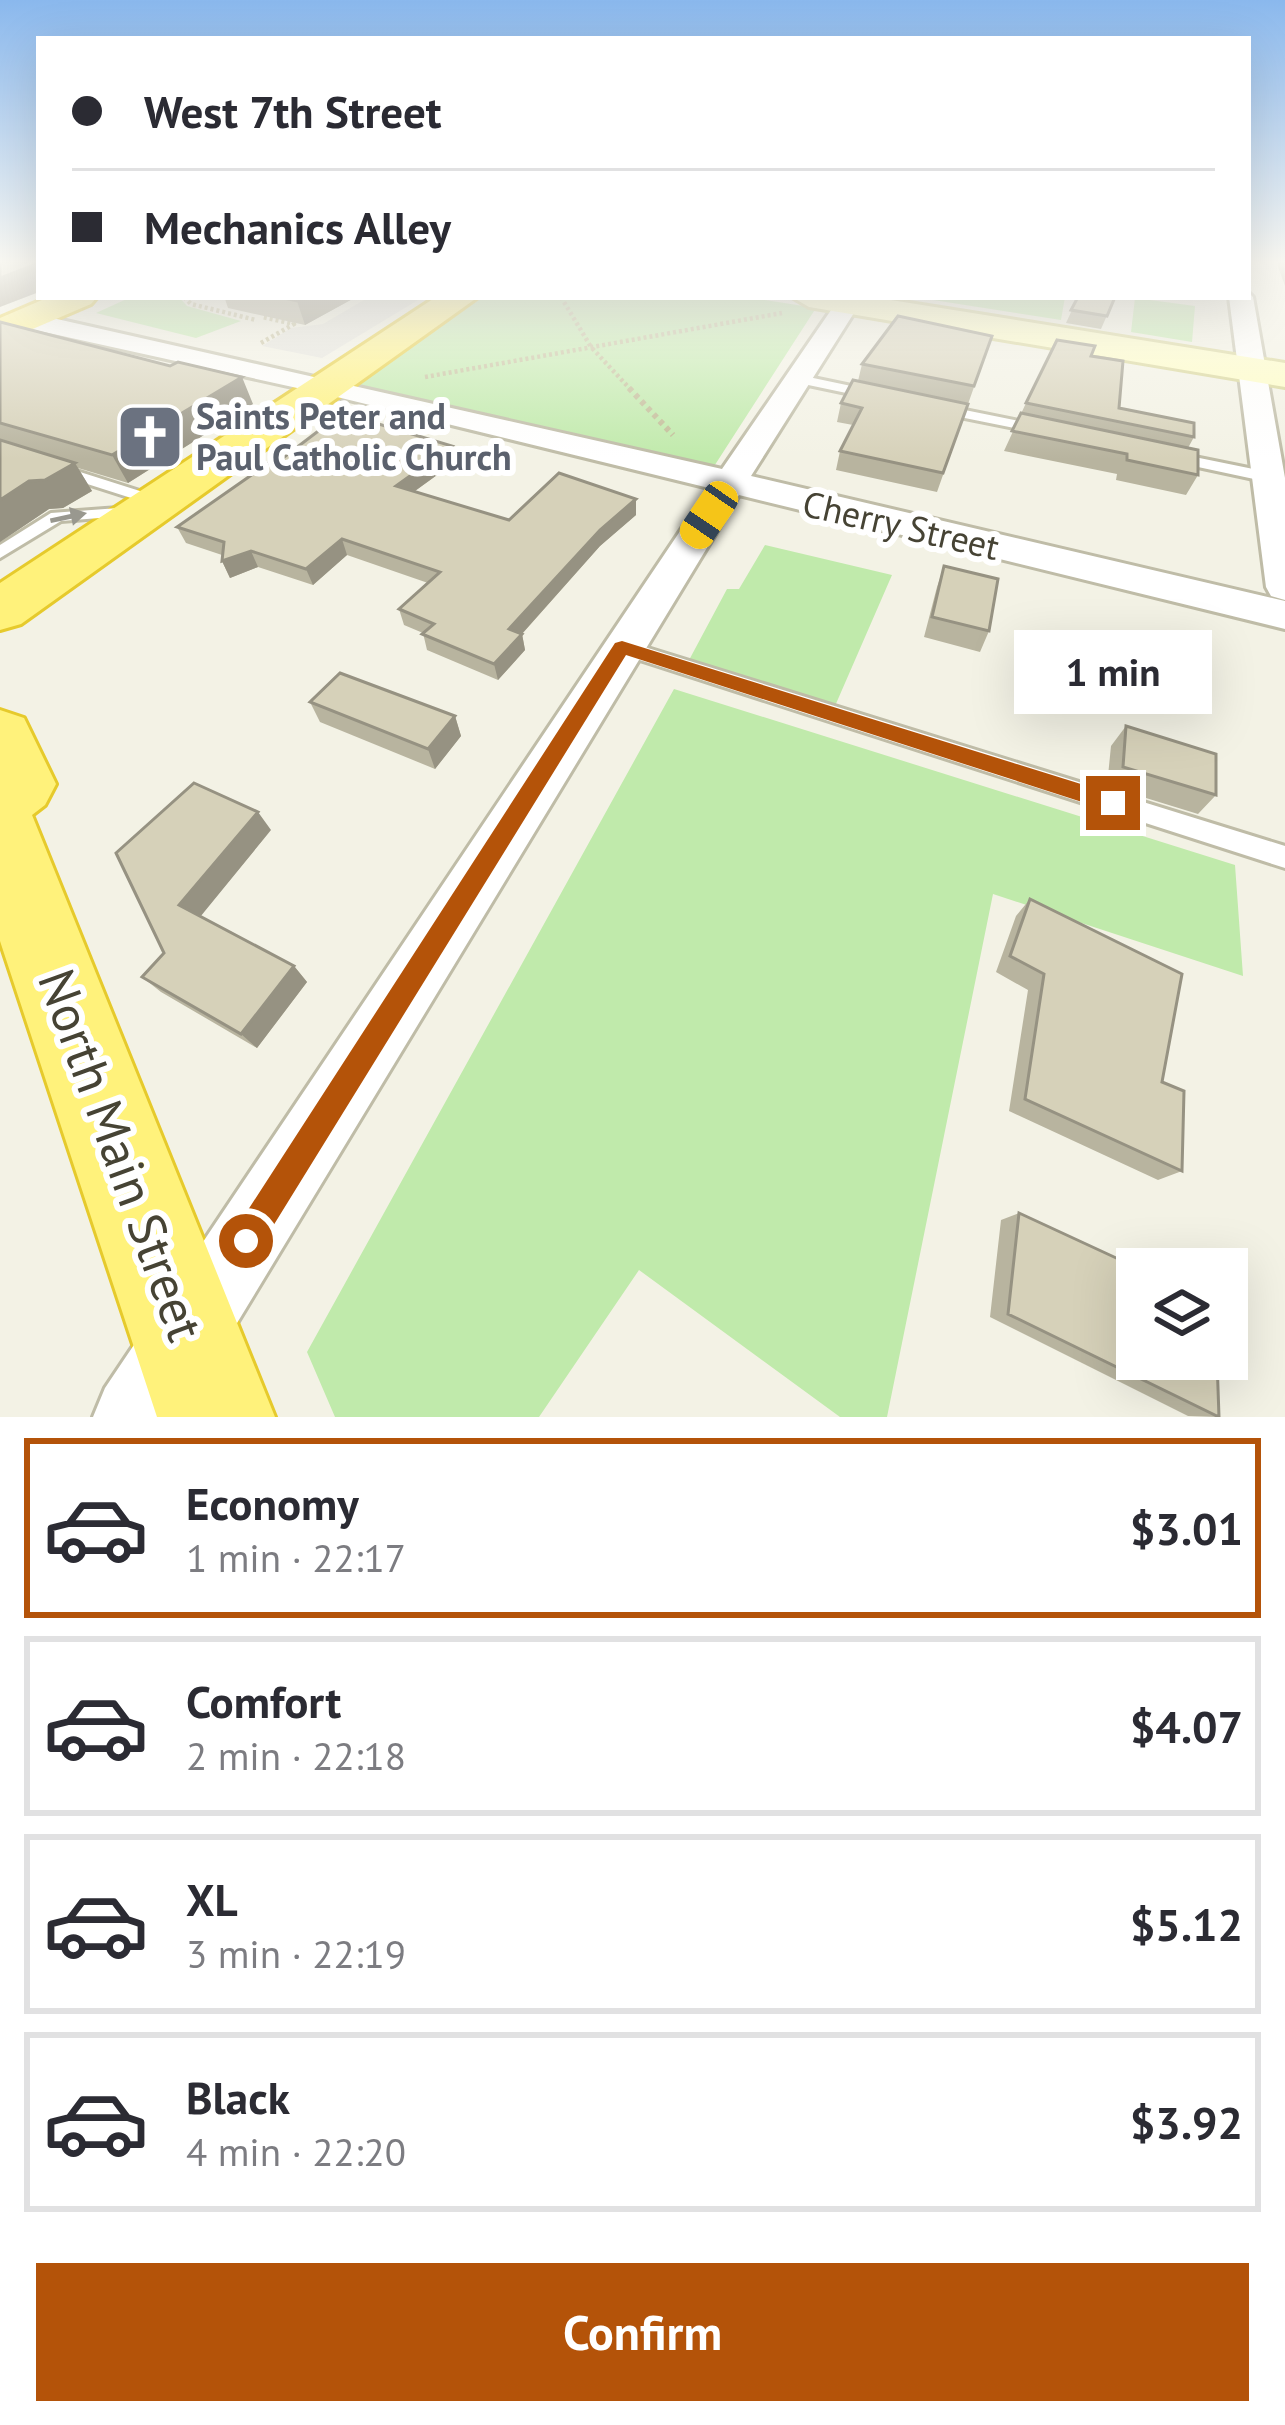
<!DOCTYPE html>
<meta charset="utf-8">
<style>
body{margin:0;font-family:"PT Sans",sans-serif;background:#f2f2f3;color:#2b2b33;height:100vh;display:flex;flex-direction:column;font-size:45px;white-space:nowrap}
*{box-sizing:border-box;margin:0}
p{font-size:39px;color:#7c7c81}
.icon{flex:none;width:66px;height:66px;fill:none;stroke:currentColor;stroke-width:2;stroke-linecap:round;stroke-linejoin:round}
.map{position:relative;height:1417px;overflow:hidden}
.panel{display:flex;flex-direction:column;background:#fff;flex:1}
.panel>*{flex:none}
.guide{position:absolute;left:36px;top:36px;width:1215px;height:264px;border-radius:0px;box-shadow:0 12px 48px #0002;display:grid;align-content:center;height:264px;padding:0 36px;background:#fff}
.fabs{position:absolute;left:1116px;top:1248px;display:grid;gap:24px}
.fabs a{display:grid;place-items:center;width:132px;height:132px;border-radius:0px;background:#fff;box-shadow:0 12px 48px #0002;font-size:60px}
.end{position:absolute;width:54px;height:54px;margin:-27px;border:15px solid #b45309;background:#fff;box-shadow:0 0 0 6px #fff}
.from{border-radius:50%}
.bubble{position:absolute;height:84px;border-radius:0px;background:#fff;box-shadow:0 12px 48px #0002;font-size:39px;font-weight:700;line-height:84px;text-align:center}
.car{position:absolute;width:36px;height:72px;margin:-36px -18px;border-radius:15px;box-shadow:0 0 9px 3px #0007;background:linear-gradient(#f5c518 24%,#345 0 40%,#f5c518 0 76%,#345 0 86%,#f5c518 0)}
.guide b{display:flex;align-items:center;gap:42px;height:114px;font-size:45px}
.guide b+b{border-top:3px solid #e1e1e2}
.guide i{width:30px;height:30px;background:#2b2b33}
ul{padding:21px 0 0;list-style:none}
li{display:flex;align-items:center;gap:36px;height:180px;margin:0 24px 18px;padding:0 12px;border:6px solid #e1e1e2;border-radius:0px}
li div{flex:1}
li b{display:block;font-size:45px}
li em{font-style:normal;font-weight:700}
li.selected{border-color:#b45309}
li>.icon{width:108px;height:108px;stroke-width:1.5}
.action{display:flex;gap:24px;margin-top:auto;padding:24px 36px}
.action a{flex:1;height:138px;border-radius:0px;background:#b45309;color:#fff;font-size:48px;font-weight:700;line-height:138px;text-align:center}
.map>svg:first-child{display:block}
</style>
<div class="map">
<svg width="1285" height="1417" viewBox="0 0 1285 1417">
<rect width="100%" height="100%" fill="#f3f2e5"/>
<path fill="#c0eaab" d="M 131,297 L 179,297 L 187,306 L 241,321 L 196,338 L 96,313 Z
M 483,297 L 747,297 L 816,308 L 711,471 L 355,386 Z
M 914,297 L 1065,297 L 1061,320 Z
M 1135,298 L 1195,306 L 1192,342 L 1131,332 Z
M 765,545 L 892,575 L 835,706 L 688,662 L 727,589 L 739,589 Z
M 674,689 L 1235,865 L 1243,976 L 993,894 L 887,1417 L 840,1417 L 639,1270 L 539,1417 L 335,1417 L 307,1352 Z"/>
<path fill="#e4e3dd" d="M 369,297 L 423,297 L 322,358 L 262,346 L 291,328 L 323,324 Z"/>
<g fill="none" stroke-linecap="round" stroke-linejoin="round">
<defs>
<path id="service" d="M 799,375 L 875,391 L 882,395 L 875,399 L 794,382 L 794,376 Z
M 940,405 L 1039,425 L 1046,429 L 1039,433 L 935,412 L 933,409 Z
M 1175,453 L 1268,472 L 1276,477 L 1268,482 L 1170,461 L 1170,455 Z
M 58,465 L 165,499 L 167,502 L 159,507 L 153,505 L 53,473 L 50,470 Z
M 132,507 L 138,509 L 138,515 L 61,521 L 0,558 L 0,545 L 51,513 Z
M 622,640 L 1285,846 L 1285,868 L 615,652 L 612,647 Z"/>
<path id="minor" d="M 1248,292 L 1253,297 L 1285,478 L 1285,600 L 1271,596 L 1266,587 L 1229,297 L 1248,297 Z
M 840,297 L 864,297 L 751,476 L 1285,601 L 1285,629 L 739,495 L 180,1417 L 93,1417 L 105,1388 L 709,488 L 329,395 L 26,328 L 13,320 L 26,312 L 722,469 Z"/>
<path id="secondary" d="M 792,297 L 872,297 L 1285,363 L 1285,387 L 809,307 Z"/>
<path id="trunk" d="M 49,297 L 97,297 L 91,304 L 0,343 L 0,318 Z
M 436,297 L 478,297 L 21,624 L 0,630 L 0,583 Z
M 0,710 L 24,718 L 56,784 L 45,805 L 32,815 L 275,1417 L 157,1417 L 0,941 Z"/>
</defs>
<use href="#service" stroke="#bfbca7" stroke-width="6"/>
<use href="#minor" stroke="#bfbca7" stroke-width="6"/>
<use href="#secondary" stroke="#d6d392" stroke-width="6"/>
<use href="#trunk" stroke="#e6ca2c" stroke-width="6"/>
<path stroke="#c2bc97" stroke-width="4.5" stroke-dasharray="3 3" stroke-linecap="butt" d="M 184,297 L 191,304 L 256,320
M 561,297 L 591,347 L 632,391
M 261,343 L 294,324 L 262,317
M 425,377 L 782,313"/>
<path stroke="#c2bc97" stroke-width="6" stroke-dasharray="4.5 4.5" stroke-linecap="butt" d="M 629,388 L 673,435"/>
<use href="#service" fill="#fff" fill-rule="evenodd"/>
<use href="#minor" fill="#fff" fill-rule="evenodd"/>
<use href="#secondary" fill="#fffec3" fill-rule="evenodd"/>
<use href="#trunk" fill="#fff27b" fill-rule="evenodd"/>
</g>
<path fill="#b8b49f" d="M 1272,261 L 1285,261 L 1285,286 L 1276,261 Z
M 217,297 L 356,297 L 305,325 L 228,308 L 225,299 Z
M 1078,297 L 1115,297 L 1101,329 L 1066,323 Z
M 0,322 L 253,404 L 128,483 L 78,468 L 92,491 L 63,508 L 49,509 L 0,542 Z
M 992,336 L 937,492 L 836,470 L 840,451 L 853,425 L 837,422 L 841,403 L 858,381 L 862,364 Z
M 1091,356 L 1119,408 L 1194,437 L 1188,448 L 1198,475 L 1186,495 L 1116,480 L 1117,474 L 1004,451 L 1026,403 Z
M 279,461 L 455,462 L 415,491 L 509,520 L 636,515 L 600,546 L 522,634 L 525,650 L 498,680 L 427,650 L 423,633 L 404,625 L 399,609 L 428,583 L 347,555 L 313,585 L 258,567 L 230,578 L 222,561 L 222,555 L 186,543 L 177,527 Z
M 944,566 L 989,631 L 980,652 L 924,637 L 937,587 Z
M 310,702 L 455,716 L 461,736 L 435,769 L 320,722 Z
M 1126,726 L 1216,795 L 1198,814 L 1107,786 L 1111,746 Z
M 271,830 L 200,916 L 294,966 L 307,982 L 257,1048 L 161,992 L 142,977 Z
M 1030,899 L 1162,1082 L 1182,1171 L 1158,1180 L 1009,1111 L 1028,990 L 996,972 L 1016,916 Z
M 1019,1213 L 1219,1417 L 1188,1416 L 990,1317 L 1001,1220 Z"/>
<path fill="#969282" d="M 39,263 L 39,292 L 0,307 L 0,278 Z
M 305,297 L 356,297 L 305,325 L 297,301 Z
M 242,377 L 253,404 L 128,483 L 112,455 Z
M 452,446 L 455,462 L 401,501 L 396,486 Z
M 75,463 L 92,491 L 63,508 L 49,509 L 0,542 L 0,500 L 29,481 Z
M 636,499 L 636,515 L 600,546 L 512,645 L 509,629 L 600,530 Z
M 342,539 L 347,555 L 313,585 L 306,569 Z
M 251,551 L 258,567 L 230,578 L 222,561 Z
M 522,634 L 525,650 L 498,680 L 494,664 Z
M 455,716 L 461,736 L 435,769 L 428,749 Z
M 258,812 L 271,830 L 196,922 L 179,905 Z
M 294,966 L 307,982 L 257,1048 L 241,1034 Z"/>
<path fill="#d6d1b9" stroke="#969282" stroke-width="3" d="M 0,261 L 39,261 L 39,263 L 0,278 Z
M 280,297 L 305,297 L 297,301 Z
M 1078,297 L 1115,297 L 1107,316 L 1071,310 Z
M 898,316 L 992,336 L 974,386 L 862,364 Z
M 0,322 L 170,366 L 178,362 L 242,377 L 112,455 L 0,423 Z
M 1057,340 L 1095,346 L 1091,356 L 1123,361 L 1119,408 L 1194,423 L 1194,437 L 1026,403 Z
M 853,380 L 968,404 L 943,473 L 840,451 L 862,408 L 841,403 Z
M 342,413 L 452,446 L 396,486 L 509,520 L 559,473 L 636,499 L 600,530 L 509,629 L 522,634 L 494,664 L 422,634 L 434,624 L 399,609 L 440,572 L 342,539 L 306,569 L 251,551 L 222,561 L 224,542 L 177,527 L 273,460 L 279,461 Z
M 1021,413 L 1198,450 L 1198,475 L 1127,460 L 1127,454 L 1012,431 Z
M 0,440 L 75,463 L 45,480 L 29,481 L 0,500 Z
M 944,566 L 998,579 L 989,631 L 932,617 Z
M 340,673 L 455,716 L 428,749 L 310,702 Z
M 1126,726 L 1216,754 L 1216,795 L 1123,767 Z
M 194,783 L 258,812 L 179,905 L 294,966 L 241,1034 L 142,977 L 164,953 L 116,853 Z
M 1030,899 L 1182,974 L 1162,1082 L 1184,1091 L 1182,1171 L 1025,1099 L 1044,974 L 1010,956 Z
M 1019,1213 L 1140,1269 L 1137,1269 L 1137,1359 L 1217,1359 L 1219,1417 L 1008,1314 Z"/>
<defs><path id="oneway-solid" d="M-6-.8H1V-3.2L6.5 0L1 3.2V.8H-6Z" transform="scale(3)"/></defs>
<use fill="#99988f" href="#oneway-solid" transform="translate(68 517) rotate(-12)"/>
<linearGradient id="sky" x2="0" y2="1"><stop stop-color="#8ab8ed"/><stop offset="0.57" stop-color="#faf9f3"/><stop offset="1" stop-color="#faf9f3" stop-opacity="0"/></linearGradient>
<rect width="1285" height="459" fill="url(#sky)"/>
<path fill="#b45309" d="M 622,641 L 1113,794 L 1124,803 L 1113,812 L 626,655 L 257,1252 L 246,1256 L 235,1252 L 230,1241 L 235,1230 L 615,643 Z"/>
<defs>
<symbol id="church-square" viewBox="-11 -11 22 22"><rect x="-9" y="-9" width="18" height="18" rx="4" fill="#6b7280" stroke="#fff"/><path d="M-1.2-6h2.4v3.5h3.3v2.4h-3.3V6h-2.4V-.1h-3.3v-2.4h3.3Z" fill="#fff"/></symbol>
</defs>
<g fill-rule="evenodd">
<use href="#church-square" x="112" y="399" width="76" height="76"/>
</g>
<g text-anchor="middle" stroke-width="12" stroke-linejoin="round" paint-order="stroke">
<g font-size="36" font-weight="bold" fill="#5b616d" stroke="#fff" text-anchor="start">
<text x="196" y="429">Saints Peter and<tspan x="196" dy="41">Paul Catholic Church</tspan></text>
</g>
<g font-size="36" fill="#464334" stroke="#fff">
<text transform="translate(901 525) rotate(13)" y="13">Cherry Street</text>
</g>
<g font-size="51" fill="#464334" stroke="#fff">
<text transform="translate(121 1155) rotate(70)" y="18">North Main Street</text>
</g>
</g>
</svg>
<div class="fabs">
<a><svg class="icon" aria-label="layers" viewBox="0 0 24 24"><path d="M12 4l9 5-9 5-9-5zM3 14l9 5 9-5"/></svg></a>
</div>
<i class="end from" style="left:246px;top:1241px"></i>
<i class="end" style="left:1113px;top:803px"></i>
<div class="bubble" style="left:1014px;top:630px;width:198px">1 min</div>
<i class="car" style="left:709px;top:515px;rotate:214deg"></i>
<div class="guide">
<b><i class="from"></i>West 7th Street</b>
<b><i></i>Mechanics Alley</b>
</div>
</div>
<section class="panel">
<ul>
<li class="selected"><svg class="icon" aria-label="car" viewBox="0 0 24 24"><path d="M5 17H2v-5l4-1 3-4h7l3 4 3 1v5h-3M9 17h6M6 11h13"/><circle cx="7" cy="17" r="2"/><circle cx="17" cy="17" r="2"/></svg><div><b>Economy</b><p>1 min · 22:17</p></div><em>$3.01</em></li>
<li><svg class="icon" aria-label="car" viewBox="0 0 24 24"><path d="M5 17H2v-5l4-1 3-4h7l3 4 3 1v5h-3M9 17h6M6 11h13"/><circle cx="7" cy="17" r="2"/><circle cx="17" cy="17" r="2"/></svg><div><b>Comfort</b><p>2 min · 22:18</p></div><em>$4.07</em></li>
<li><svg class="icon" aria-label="car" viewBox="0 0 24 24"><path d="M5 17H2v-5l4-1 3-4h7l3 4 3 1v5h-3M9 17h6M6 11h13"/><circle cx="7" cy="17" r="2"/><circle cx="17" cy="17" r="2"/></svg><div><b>XL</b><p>3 min · 22:19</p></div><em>$5.12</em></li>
<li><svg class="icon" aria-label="car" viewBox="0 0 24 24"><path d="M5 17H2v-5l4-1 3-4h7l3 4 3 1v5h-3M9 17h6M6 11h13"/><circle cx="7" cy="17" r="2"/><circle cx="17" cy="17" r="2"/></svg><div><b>Black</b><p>4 min · 22:20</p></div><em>$3.92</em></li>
</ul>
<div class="action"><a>Confirm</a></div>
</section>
